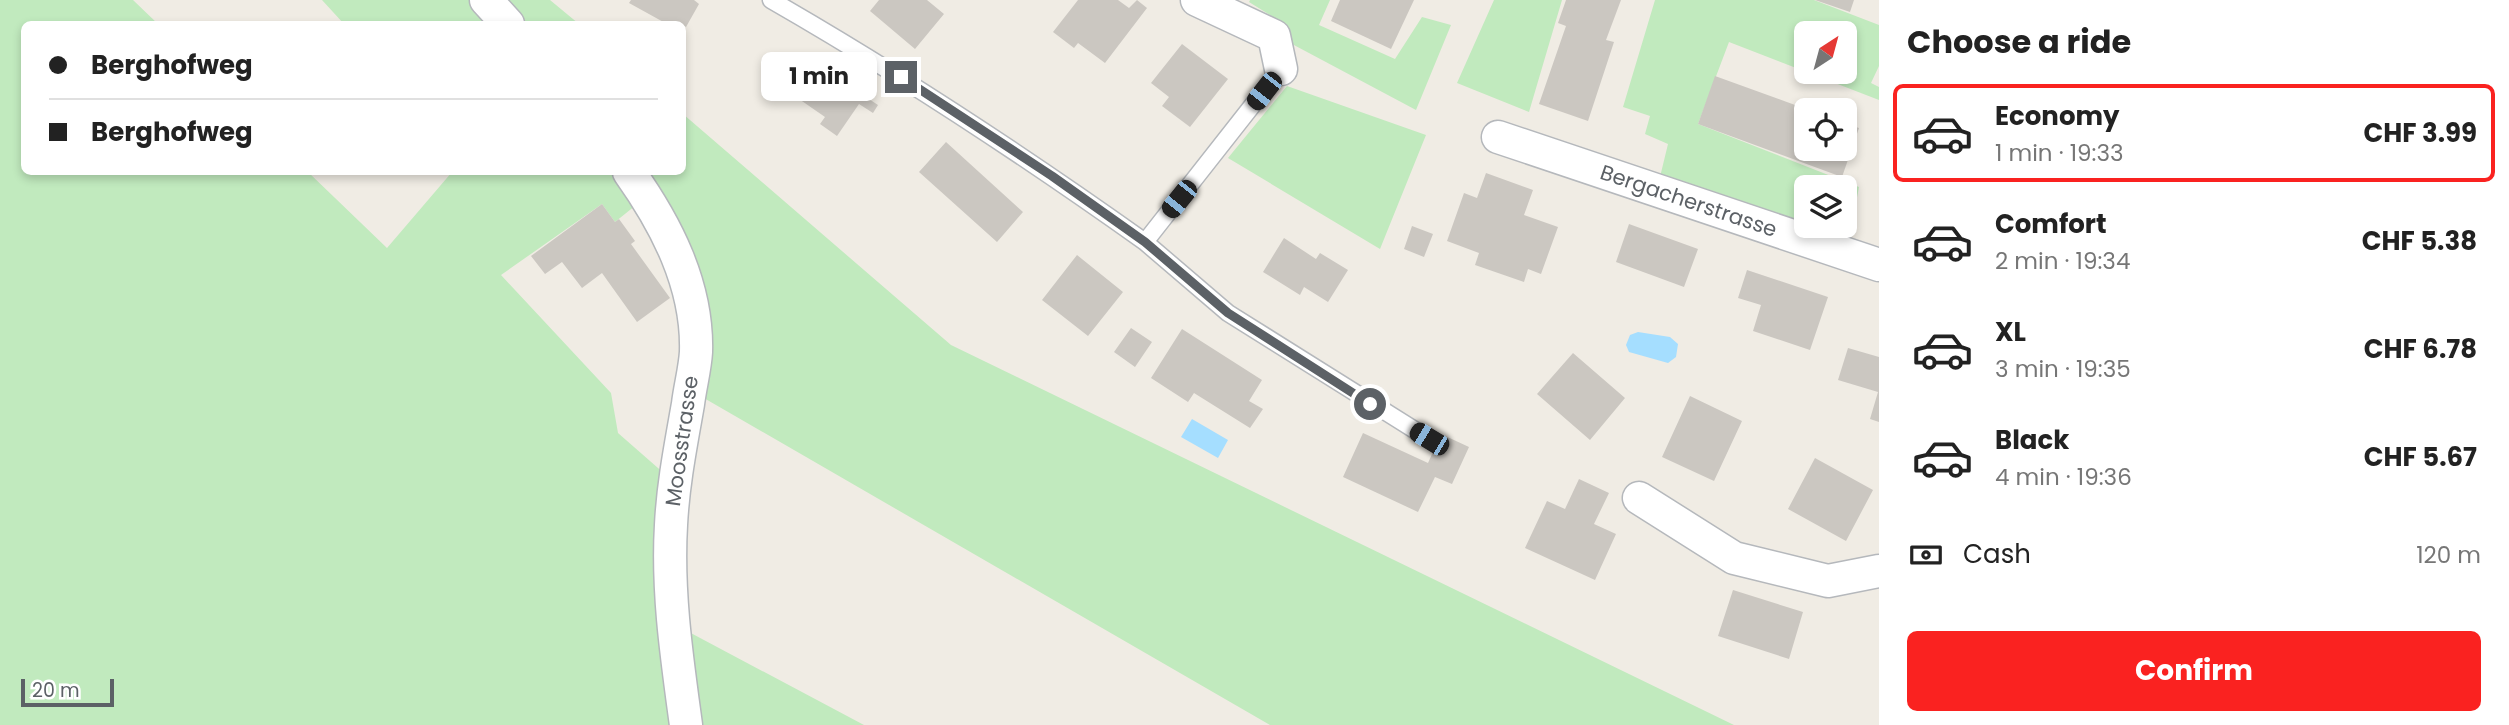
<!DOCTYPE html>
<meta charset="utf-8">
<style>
body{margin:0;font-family:Poppins,sans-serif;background:#f6f6f6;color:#222;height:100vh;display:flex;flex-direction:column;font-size:26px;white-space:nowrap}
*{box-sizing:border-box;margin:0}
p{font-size:23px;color:#767676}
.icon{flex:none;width:38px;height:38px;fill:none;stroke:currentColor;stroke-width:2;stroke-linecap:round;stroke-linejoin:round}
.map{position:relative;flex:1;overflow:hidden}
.side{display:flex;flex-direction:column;background:#fff;width:630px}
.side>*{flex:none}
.guide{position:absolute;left:21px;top:21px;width:665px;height:154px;border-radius:10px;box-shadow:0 4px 10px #0003;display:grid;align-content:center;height:154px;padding:0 28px;background:#fff}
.needle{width:46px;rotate:36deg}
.tools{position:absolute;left:1794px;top:21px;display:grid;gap:14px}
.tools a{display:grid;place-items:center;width:63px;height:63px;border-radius:10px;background:#fff;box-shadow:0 4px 10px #0003;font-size:35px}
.scale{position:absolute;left:21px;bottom:18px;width:93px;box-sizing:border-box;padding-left:7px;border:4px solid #5c6166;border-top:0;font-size:19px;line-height:24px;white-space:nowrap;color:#5c6166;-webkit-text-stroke:5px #fff;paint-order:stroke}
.end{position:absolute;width:32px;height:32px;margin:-16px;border:9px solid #5c6166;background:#fff;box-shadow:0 0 0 4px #fff}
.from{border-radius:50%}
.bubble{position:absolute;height:49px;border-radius:10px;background:#fff;box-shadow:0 4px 10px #0003;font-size:23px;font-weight:700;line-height:49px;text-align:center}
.car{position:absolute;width:21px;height:42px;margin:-21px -10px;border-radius:9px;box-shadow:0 0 5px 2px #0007;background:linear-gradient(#222 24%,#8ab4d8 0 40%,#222 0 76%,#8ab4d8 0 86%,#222 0)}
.guide b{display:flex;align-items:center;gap:24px;height:66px;font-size:26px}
.guide b+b{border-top:2px solid #e0e0e0}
.guide i{width:18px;height:18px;background:#222}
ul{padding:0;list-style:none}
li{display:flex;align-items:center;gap:21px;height:98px;margin:0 14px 10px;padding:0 14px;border:4px solid transparent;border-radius:10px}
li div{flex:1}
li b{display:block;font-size:26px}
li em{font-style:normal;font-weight:700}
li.on{border-color:#fa2220}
li>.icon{width:63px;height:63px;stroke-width:1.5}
h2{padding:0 28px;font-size:32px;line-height:84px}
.pay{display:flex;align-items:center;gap:18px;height:77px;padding:0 28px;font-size:26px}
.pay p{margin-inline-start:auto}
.action{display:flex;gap:14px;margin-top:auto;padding:14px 28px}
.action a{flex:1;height:80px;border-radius:10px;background:#fa2220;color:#fff;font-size:28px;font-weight:700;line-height:80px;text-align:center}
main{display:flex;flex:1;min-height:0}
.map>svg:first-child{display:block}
</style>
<main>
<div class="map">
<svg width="1879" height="725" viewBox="0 0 1879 725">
<rect width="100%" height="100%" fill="#f0ece4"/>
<path fill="#c1eabe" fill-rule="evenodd" d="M 0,0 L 133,0 L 158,24 L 24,24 L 24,172 L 308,172 L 387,248 L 452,172 L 682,172 L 683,114 L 951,345 L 1734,725 L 1270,725 L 690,390 L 696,351 L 646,197 L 615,222 L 602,204 L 501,275 L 611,393 L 618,433 L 674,482 L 672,623 L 864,725 L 0,725 Z
M 322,0 L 550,0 L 579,24 L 344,24 Z
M 1250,0 L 1330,0 L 1319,25 L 1395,59 L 1422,17 L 1451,25 L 1416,110 L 1292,44 L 1286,25 L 1249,2 Z
M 1494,0 L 1562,0 L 1529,112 L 1457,83 Z
M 1655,0 L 1814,0 L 1879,25 L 1879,66 L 1871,83 L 1879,87 L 1879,100 L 1729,42 L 1698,124 L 1859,187 L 1848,244 L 1660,177 L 1668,144 L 1645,134 L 1650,116 L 1623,107 ZM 1806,33 L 1844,33 L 1844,72 L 1806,72 ZM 1806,187 L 1844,187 L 1844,226 L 1806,226 Z
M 1287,86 L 1426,135 L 1380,249 L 1228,158 Z"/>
<path fill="#a5deff" d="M 1638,332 L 1670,337 L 1678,344 L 1676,357 L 1668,363 L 1629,352 L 1626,345 L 1630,335 Z
M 1192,419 L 1228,440 L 1218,458 L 1181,437 Z"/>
<path fill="#cbc7c1" d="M 631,0 L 694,0 L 699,4 L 686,27 L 679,22 L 675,24 L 667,24 L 629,3 Z
M 879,0 L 927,0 L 944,14 L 915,49 L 870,11 Z
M 1078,0 L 1118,0 L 1129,8 L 1137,0 L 1147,8 L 1105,63 L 1078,43 L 1074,48 L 1053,32 Z
M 1340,0 L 1414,0 L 1391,49 L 1331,21 Z
M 1566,0 L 1621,0 L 1606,40 L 1614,42 L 1588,121 L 1539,104 L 1566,26 L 1558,23 Z
M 1815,0 L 1854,0 L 1850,12 Z
M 1182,44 L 1228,79 L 1190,127 L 1162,106 L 1169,97 L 1151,83 Z
M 807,58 L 878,105 L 873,113 L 859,104 L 837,136 L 820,124 L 825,117 L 786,90 Z
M 1715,76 L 1806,109 L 1806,149 L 1844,149 L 1844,123 L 1859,128 L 1842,177 L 1698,124 Z
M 946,142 L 1023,212 L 997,242 L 919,172 Z
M 1486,173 L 1533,190 L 1524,215 L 1558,227 L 1541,274 L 1528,269 L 1524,282 L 1475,265 L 1479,253 L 1447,241 L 1464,193 L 1477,198 Z
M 602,204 L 615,222 L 619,219 L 635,241 L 631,244 L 670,298 L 637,322 L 602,273 L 582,288 L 562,262 L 545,274 L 531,256 Z
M 1629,224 L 1698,249 L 1684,287 L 1616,262 Z
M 1412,226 L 1433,234 L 1424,257 L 1404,249 Z
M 1284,238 L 1316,259 L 1320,253 L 1348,270 L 1328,302 L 1304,287 L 1300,295 L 1263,272 Z
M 1077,255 L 1123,292 L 1088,336 L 1042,300 Z
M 1747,270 L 1828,297 L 1810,350 L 1753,331 L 1761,305 L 1738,298 Z
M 1131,328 L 1152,342 L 1135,367 L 1114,352 Z
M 1182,329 L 1262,380 L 1249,401 L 1263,409 L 1250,428 L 1194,393 L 1188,402 L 1151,378 Z
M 1848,348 L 1879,357 L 1879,422 L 1870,419 L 1878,392 L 1838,380 Z
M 1573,353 L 1625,398 L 1590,440 L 1537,394 Z
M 1690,396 L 1742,421 L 1714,481 L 1662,457 Z
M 1363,433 L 1428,463 L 1441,434 L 1469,447 L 1452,484 L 1435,477 L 1418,512 L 1343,477 Z
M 1815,458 L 1873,490 L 1846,541 L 1788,509 Z
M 1579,479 L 1609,493 L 1594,524 L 1616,534 L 1595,580 L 1525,548 L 1547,501 L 1565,509 Z
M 1733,590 L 1803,612 L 1789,659 L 1718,636 Z"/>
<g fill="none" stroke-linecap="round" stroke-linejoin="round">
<defs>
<path id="service" d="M 771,0 C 900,74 1024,156 1145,242 L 1281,69
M 1145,242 L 1228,313 L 1429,439"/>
<g id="minor">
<path d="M 486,0 L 508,24"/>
<path d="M 1197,0 L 1274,36 L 1281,69"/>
<path id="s1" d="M 1498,137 L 1879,265"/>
<path d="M 629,172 C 666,224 698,285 696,352 C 695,369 690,387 688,404 C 681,444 673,484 671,525 C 667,592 677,659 686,725"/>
<path d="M 1639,498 L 1734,558 L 1828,581 L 1879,571"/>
</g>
</defs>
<use href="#service" stroke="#b5b8bc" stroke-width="19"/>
<use href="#minor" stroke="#b5b8bc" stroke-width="35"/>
<use href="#service" stroke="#fff" stroke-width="16"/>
<use href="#minor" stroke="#fff" stroke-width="32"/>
</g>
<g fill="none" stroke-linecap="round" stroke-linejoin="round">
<path stroke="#5c6166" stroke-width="9" d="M 901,77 L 1052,176 L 1145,242 L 1228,313 L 1370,404"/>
</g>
<g text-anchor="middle" stroke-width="6" stroke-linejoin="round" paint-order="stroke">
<g font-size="21" fill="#5c6166" stroke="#fff">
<text dy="7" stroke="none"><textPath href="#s1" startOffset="201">Bergacherstrasse</textPath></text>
<text transform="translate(682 441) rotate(-82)" y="7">Moosstrasse</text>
</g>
</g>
</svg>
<div class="tools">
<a><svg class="needle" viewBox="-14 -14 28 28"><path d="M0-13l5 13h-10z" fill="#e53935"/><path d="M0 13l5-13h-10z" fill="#767676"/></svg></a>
<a><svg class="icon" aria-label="locate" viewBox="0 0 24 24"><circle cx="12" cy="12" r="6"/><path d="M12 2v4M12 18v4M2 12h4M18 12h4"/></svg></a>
<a><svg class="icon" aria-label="layers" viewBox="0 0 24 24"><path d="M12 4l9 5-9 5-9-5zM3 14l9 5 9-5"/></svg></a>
</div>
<div class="scale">20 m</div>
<i class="end from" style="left:1370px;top:404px"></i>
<i class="end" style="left:901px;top:77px"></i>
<div class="bubble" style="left:761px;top:52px;width:116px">1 min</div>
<i class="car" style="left:1264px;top:91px;rotate:218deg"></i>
<i class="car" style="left:1179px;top:199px;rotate:219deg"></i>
<i class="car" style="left:1429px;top:439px;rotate:301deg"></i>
<div class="guide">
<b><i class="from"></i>Berghofweg</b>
<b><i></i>Berghofweg</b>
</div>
</div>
<section class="side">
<h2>Choose a ride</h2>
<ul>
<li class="on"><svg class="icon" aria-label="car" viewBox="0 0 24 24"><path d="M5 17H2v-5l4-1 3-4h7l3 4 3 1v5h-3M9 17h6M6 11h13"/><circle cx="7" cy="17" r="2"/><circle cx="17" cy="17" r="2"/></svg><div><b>Economy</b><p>1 min · 19:33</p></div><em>CHF 3.99</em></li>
<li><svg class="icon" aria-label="car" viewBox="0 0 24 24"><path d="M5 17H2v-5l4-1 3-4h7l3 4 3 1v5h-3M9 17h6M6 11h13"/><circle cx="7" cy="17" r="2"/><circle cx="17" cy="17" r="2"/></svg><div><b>Comfort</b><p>2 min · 19:34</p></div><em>CHF 5.38</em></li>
<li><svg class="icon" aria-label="car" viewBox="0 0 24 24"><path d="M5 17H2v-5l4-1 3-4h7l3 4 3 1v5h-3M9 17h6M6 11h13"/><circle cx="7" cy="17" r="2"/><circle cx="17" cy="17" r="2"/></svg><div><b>XL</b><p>3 min · 19:35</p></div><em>CHF 6.78</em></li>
<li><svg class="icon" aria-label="car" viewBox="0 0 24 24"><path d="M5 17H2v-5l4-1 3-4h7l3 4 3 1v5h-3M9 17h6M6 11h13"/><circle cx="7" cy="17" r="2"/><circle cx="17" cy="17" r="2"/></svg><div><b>Black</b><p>4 min · 19:36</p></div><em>CHF 5.67</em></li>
</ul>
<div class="pay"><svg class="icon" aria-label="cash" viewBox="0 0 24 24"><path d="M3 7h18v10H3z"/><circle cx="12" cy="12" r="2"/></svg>Cash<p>120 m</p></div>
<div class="action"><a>Confirm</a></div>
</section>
</main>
